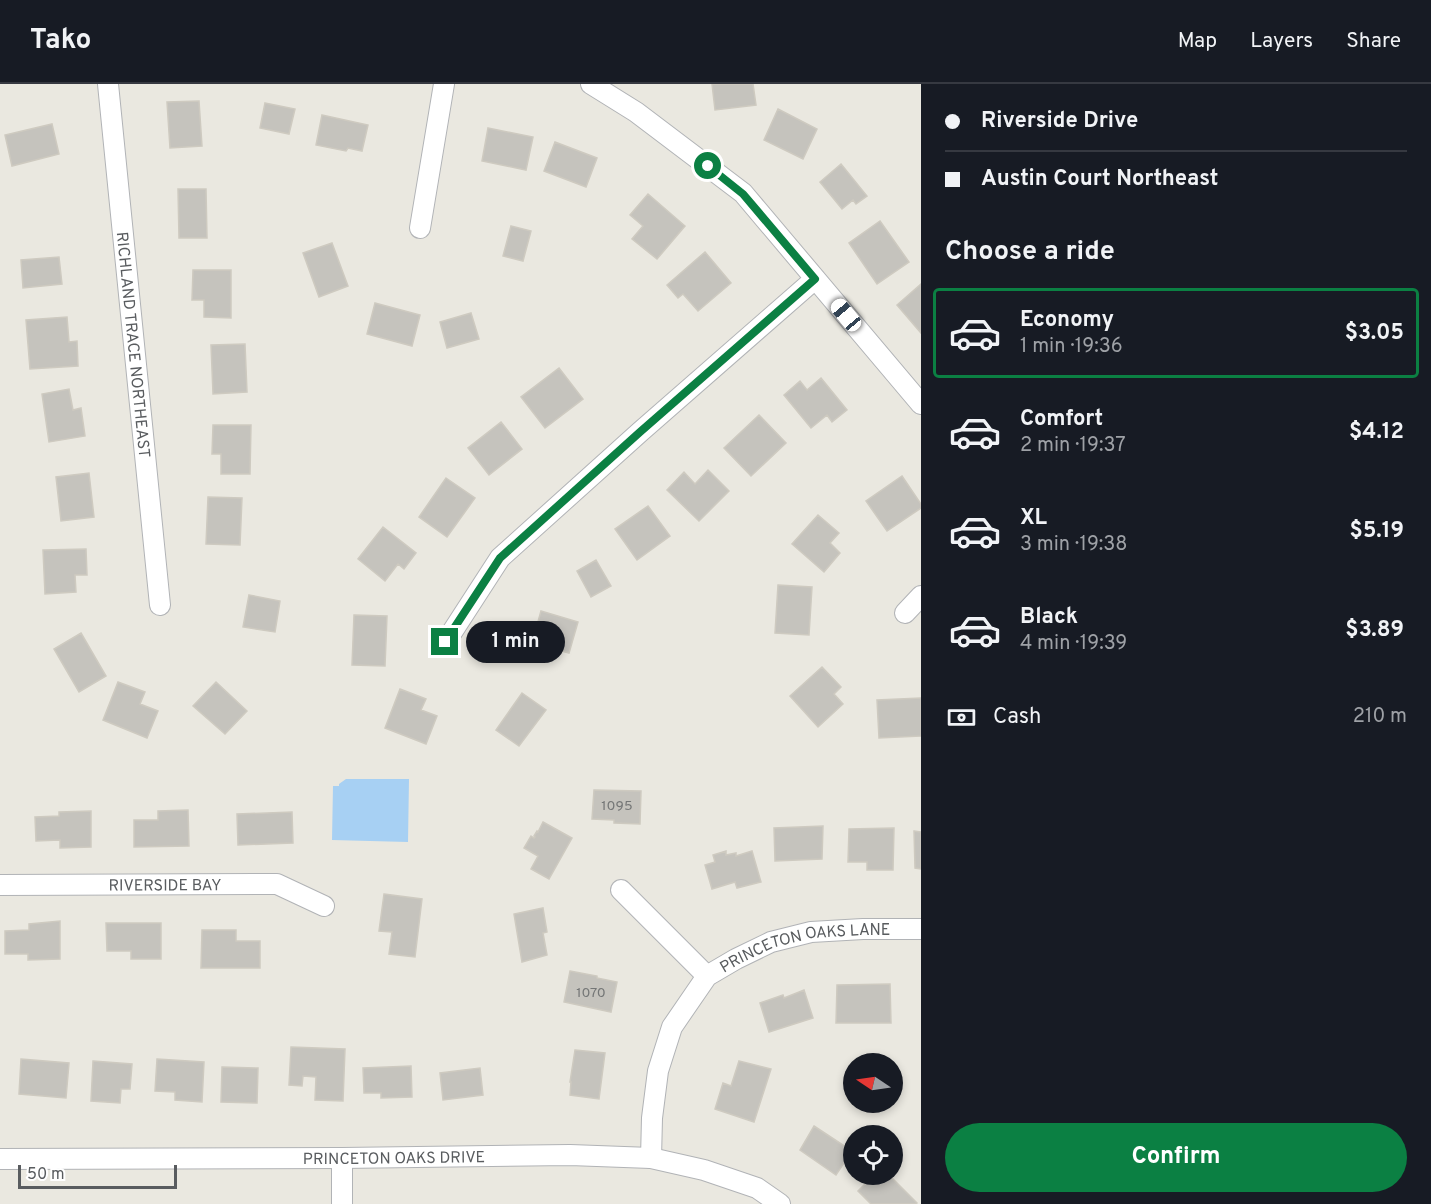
<!DOCTYPE html>
<meta charset="utf-8">
<style>
body{margin:0;font-family:Overpass,sans-serif;background:#20242c;color:#f1f3f6;height:100vh;display:flex;flex-direction:column;font-size:22px;white-space:nowrap}
*{box-sizing:border-box;margin:0}
p{font-size:20px;color:#9ea1a6}
.icon{flex:none;width:33px;height:33px;fill:none;stroke:currentColor;stroke-width:2;stroke-linecap:round;stroke-linejoin:round}
.map{position:relative;flex:1;overflow:hidden}
.panel{display:flex;flex-direction:column;background:#171b24;width:510px}
.panel>*{flex:none}
.banner{display:grid;align-content:center;height:132px;padding:0 24px;background:#171b24}
.needle{width:39px;rotate:283deg}
.buttons{position:absolute;left:843px;top:969px;display:grid;gap:12px}
.buttons a{display:grid;place-items:center;width:60px;height:60px;border-radius:50%;background:#171b24;box-shadow:0 3px 9px #0003;font-size:30px}
.scale{position:absolute;left:18px;bottom:15px;width:159px;box-sizing:border-box;padding-left:6px;border:3px solid #595c5f;border-top:0;font-size:16px;line-height:21px;white-space:nowrap;color:#595c5f;-webkit-text-stroke:4px #fff;paint-order:stroke}
.end{position:absolute;width:27px;height:27px;margin:-14px;border:8px solid #0b8043;background:#fff;box-shadow:0 0 0 3px #fff}
.from{border-radius:50%}
.bubble{position:absolute;height:42px;border-radius:21px;background:#171b24;box-shadow:0 3px 9px #0003;font-size:20px;font-weight:700;line-height:42px;text-align:center}
.car{position:absolute;width:18px;height:36px;margin:-18px -9px;border-radius:8px;box-shadow:0 0 4px 2px #0007;background:linear-gradient(#fff 24%,#345 0 40%,#fff 0 76%,#345 0 86%,#fff 0)}
.banner b{display:flex;align-items:center;gap:21px;height:57px;font-size:22px}
.banner b+b{border-top:2px solid #363941}
.banner i{width:15px;height:15px;background:#f1f3f6}
ul{padding:0;list-style:none}
li{display:flex;align-items:center;gap:18px;height:90px;margin:0 12px 9px;padding:0 12px;border:3px solid transparent;border-radius:6px}
li div{flex:1}
li b{display:block;font-size:22px}
li em{font-style:normal;font-weight:700}
li.selected{border-color:#0b8043}
li>.icon{width:54px;height:54px;stroke-width:1.5}
h2{padding:0 24px;font-size:27px;line-height:72px}
.pay{display:flex;align-items:center;gap:15px;height:66px;padding:0 24px;font-size:22px}
.pay p{margin-inline-start:auto}
.button{display:flex;gap:12px;margin-top:auto;padding:12px 24px}
.button a{flex:1;height:69px;border-radius:36px;background:#0b8043;color:#fff;font-size:24px;font-weight:700;line-height:69px;text-align:center}
header{display:flex;align-items:center;gap:36px;box-sizing:border-box;height:84px;padding:0 30px;background:#171b24;border-bottom:2px solid #363941}
header strong{font-size:28px}
nav{display:flex;gap:33px;margin-inline-start:auto;font-size:21px}
main{display:flex;flex:1;min-height:0}
.map>svg:first-child{display:block}
</style>
<header>
<strong>Tako</strong>
<nav><a>Map</a><a>Layers</a><a>Share</a></nav>
</header>
<main>
<div class="map">
<svg width="921" height="1120" viewBox="0 0 921 1120">
<rect width="100%" height="100%" fill="#eae8e0"/>
<path fill="#a7d0f3" d="M 346,695 L 409,695 L 408,758 L 332,756 L 333,702 L 339,702 L 339,700 Z"/>
<path fill="#c5c3bd" stroke="#cecac0" stroke-width="1.5" d="M 712,0 L 753,0 L 756,21 L 715,26 Z
M 199,17 L 202,62 L 170,64 L 167,18 Z
M 265,19 L 295,25 L 289,50 L 260,44 Z
M 778,25 L 817,45 L 803,75 L 764,56 Z
M 322,31 L 368,41 L 362,67 L 348,64 L 346,67 L 316,61 Z
M 52,40 L 59,70 L 12,82 L 5,51 Z
M 488,44 L 533,53 L 526,86 L 482,77 Z
M 555,58 L 597,74 L 586,103 L 544,87 Z
M 841,80 L 867,112 L 856,120 L 853,116 L 842,125 L 820,98 Z
M 178,105 L 206,105 L 207,154 L 179,154 Z
M 648,110 L 685,142 L 657,175 L 632,155 L 643,142 L 630,131 Z
M 880,137 L 909,178 L 877,200 L 849,159 Z
M 511,142 L 531,147 L 523,177 L 503,172 Z
M 332,159 L 348,202 L 319,213 L 303,169 Z
M 705,168 L 731,199 L 698,227 L 683,210 L 678,214 L 667,201 Z
M 59,173 L 62,200 L 23,204 L 21,176 Z
M 193,186 L 231,186 L 231,234 L 204,233 L 204,216 L 192,216 Z
M 921,200 L 921,249 L 897,221 Z
M 375,219 L 420,231 L 412,262 L 367,250 Z
M 471,229 L 479,255 L 447,264 L 440,238 Z
M 67,233 L 69,258 L 77,257 L 78,282 L 30,285 L 26,236 Z
M 245,260 L 247,308 L 213,310 L 211,261 Z
M 559,284 L 583,315 L 545,344 L 521,313 Z
M 821,294 L 847,326 L 832,338 L 827,331 L 811,344 L 784,311 L 800,297 L 807,306 Z
M 69,305 L 73,326 L 81,324 L 85,352 L 49,358 L 42,310 Z
M 759,331 L 786,359 L 751,392 L 724,364 Z
M 501,338 L 522,365 L 489,391 L 468,364 Z
M 213,341 L 251,341 L 250,390 L 221,390 L 221,370 L 212,370 Z
M 708,386 L 729,407 L 699,437 L 667,406 L 684,388 L 695,400 Z
M 89,389 L 94,433 L 61,437 L 56,393 Z
M 902,392 L 921,420 L 921,424 L 887,447 L 866,417 Z
M 446,394 L 475,414 L 447,453 L 419,433 Z
M 208,413 L 242,414 L 240,461 L 206,460 Z
M 648,422 L 670,452 L 637,476 L 615,445 Z
M 818,431 L 839,449 L 830,459 L 840,469 L 824,488 L 792,460 Z
M 383,443 L 416,469 L 404,485 L 398,480 L 385,497 L 358,475 Z
M 86,465 L 87,491 L 75,491 L 76,508 L 45,510 L 43,466 Z
M 596,476 L 611,502 L 591,513 L 577,487 Z
M 778,501 L 812,503 L 809,551 L 775,549 Z
M 249,511 L 280,517 L 275,548 L 243,543 Z
M 541,527 L 578,538 L 569,569 L 532,559 Z
M 354,531 L 387,532 L 385,582 L 352,581 Z
M 81,549 L 106,592 L 79,608 L 54,565 Z
M 822,583 L 841,603 L 834,610 L 843,620 L 818,643 L 790,612 Z
M 118,598 L 145,608 L 140,620 L 158,627 L 147,654 L 103,636 Z
M 216,598 L 247,627 L 225,650 L 193,622 Z
M 400,605 L 426,615 L 421,626 L 437,632 L 426,660 L 385,644 Z
M 522,609 L 546,626 L 519,662 L 496,646 Z
M 921,614 L 921,652 L 879,654 L 877,616 Z
M 594,706 L 641,707 L 640,740 L 614,739 L 614,736 L 592,735 Z
M 188,726 L 189,762 L 134,763 L 134,736 L 158,736 L 158,727 Z
M 91,727 L 91,763 L 60,764 L 60,756 L 36,757 L 35,733 L 59,732 L 59,728 Z
M 292,728 L 293,759 L 238,761 L 237,730 Z
M 543,738 L 572,754 L 549,795 L 531,785 L 538,772 L 524,764 L 531,752 L 534,754 L 535,753 L 534,752 L 537,747 L 538,748 Z
M 823,742 L 822,775 L 775,777 L 774,744 Z
M 894,744 L 893,786 L 867,786 L 867,778 L 848,778 L 849,745 Z
M 914,747 L 921,748 L 921,785 L 915,784 Z
M 726,767 L 726,771 L 736,769 L 736,772 L 752,767 L 761,798 L 737,804 L 735,798 L 712,805 L 705,781 L 715,778 L 713,771 Z
M 384,810 L 422,815 L 415,873 L 389,870 L 392,848 L 379,847 Z
M 543,824 L 547,848 L 543,849 L 547,871 L 522,878 L 514,830 Z
M 60,837 L 60,875 L 28,876 L 28,870 L 5,870 L 5,847 L 29,846 L 29,840 Z
M 106,839 L 161,839 L 161,875 L 131,875 L 131,867 L 107,867 Z
M 202,846 L 236,846 L 236,857 L 260,857 L 260,884 L 201,884 Z
M 570,887 L 597,892 L 597,894 L 617,898 L 611,928 L 564,918 Z
M 890,900 L 891,939 L 836,939 L 837,901 Z
M 804,906 L 813,934 L 769,948 L 760,919 L 783,911 L 784,914 Z
M 291,963 L 345,965 L 343,1017 L 315,1016 L 316,993 L 303,992 L 302,1002 L 289,1001 Z
M 575,966 L 605,969 L 599,1015 L 570,1011 L 571,998 L 570,998 Z
M 21,975 L 69,979 L 66,1014 L 19,1010 Z
M 157,975 L 204,978 L 202,1018 L 175,1016 L 175,1008 L 155,1007 Z
M 93,977 L 132,980 L 130,1005 L 121,1005 L 120,1019 L 91,1017 Z
M 739,977 L 771,985 L 754,1038 L 715,1025 L 723,999 L 731,1002 Z
M 411,982 L 412,1013 L 381,1014 L 381,1009 L 364,1009 L 363,984 Z
M 222,983 L 258,984 L 257,1019 L 221,1018 Z
M 480,984 L 483,1011 L 443,1016 L 440,989 Z
M 814,1042 L 852,1067 L 836,1091 L 800,1066 Z
M 875,1090 L 888,1090 L 917,1119 L 916,1120 L 871,1120 L 858,1107 Z"/>
<g fill="none" stroke-linecap="round" stroke-linejoin="round">
<defs>
<g id="street">
<path id="s1" d="M 108,0 L 160,521"/>
<path d="M 591,0 L 636,28 L 743,109 L 921,320"/>
<path d="M 420,144 L 444,0"/>
<path d="M 905,529 L 921,512"/>
<path d="M 445,559 L 500,474 L 640,348 L 815,195"/>
<path id="s2" d="M 0,801 L 277,800 L 324,822"/>
<path d="M 621,806 L 707,892"/>
<path id="s3" d="M 651,1074 L 652,1034 L 658,987 L 672,943 L 707,892 L 736,875 L 771,858 L 811,848 L 863,845 L 921,845"/>
<path id="s4" d="M 0,1075 L 342,1074 L 570,1071 L 651,1074 L 704,1086 L 757,1104 L 780,1120"/>
<path d="M 342,1120 L 342,1074"/>
</g>
</defs>
<use href="#street" stroke="#b1b3b6" stroke-width="22"/>
<use href="#street" stroke="#fff" stroke-width="20"/>
</g>
<g fill="none" stroke-linecap="round" stroke-linejoin="round">
<path stroke="#0b8043" stroke-width="8" d="M 445,558 L 500,474 L 640,348 L 815,195 L 743,110 L 708,82"/>
</g>
<g text-anchor="middle" stroke-width="4.5" stroke-linejoin="round" paint-order="stroke">
<g font-size="14" fill="#747676">
<text x="617" y="726">1095</text>
<text x="591" y="913">1070</text>
</g>
<g font-size="16" fill="#595c5f" stroke="#fff">
<text dy="6" stroke="none"><textPath href="#s1" startOffset="262">RICHLAND TRACE NORTHEAST</textPath></text>
<text dy="6" stroke="none"><textPath href="#s2" startOffset="165">RIVERSIDE BAY</textPath></text>
<text dy="6" stroke="none"><textPath href="#s3" startOffset="300">PRINCETON OAKS LANE</textPath></text>
<text dy="6" stroke="none"><textPath href="#s4" startOffset="394">PRINCETON OAKS DRIVE</textPath></text>
</g>
</g>
</svg>
<div class="buttons">
<a><svg class="needle" viewBox="-14 -14 28 28"><path d="M0-13l5 13h-10z" fill="#e53935"/><path d="M0 13l5-13h-10z" fill="#9ea1a6"/></svg></a>
<a><svg class="icon" aria-label="locate" viewBox="0 0 24 24"><circle cx="12" cy="12" r="6"/><path d="M12 2v4M12 18v4M2 12h4M18 12h4"/></svg></a>
</div>
<div class="scale">50 m</div>
<i class="end from" style="left:708px;top:82px"></i>
<i class="end" style="left:445px;top:558px"></i>
<div class="bubble" style="left:466px;top:537px;width:99px">1 min</div>
<i class="car" style="left:846px;top:231px;rotate:320deg"></i>
</div>
<section class="panel">
<div class="banner">
<b><i class="from"></i>Riverside Drive</b>
<b><i></i>Austin Court Northeast</b>
</div>
<h2>Choose a ride</h2>
<ul>
<li class="selected"><svg class="icon" aria-label="car" viewBox="0 0 24 24"><path d="M5 17H2v-5l4-1 3-4h7l3 4 3 1v5h-3M9 17h6M6 11h13"/><circle cx="7" cy="17" r="2"/><circle cx="17" cy="17" r="2"/></svg><div><b>Economy</b><p>1 min · 19:36</p></div><em>$3.05</em></li>
<li><svg class="icon" aria-label="car" viewBox="0 0 24 24"><path d="M5 17H2v-5l4-1 3-4h7l3 4 3 1v5h-3M9 17h6M6 11h13"/><circle cx="7" cy="17" r="2"/><circle cx="17" cy="17" r="2"/></svg><div><b>Comfort</b><p>2 min · 19:37</p></div><em>$4.12</em></li>
<li><svg class="icon" aria-label="car" viewBox="0 0 24 24"><path d="M5 17H2v-5l4-1 3-4h7l3 4 3 1v5h-3M9 17h6M6 11h13"/><circle cx="7" cy="17" r="2"/><circle cx="17" cy="17" r="2"/></svg><div><b>XL</b><p>3 min · 19:38</p></div><em>$5.19</em></li>
<li><svg class="icon" aria-label="car" viewBox="0 0 24 24"><path d="M5 17H2v-5l4-1 3-4h7l3 4 3 1v5h-3M9 17h6M6 11h13"/><circle cx="7" cy="17" r="2"/><circle cx="17" cy="17" r="2"/></svg><div><b>Black</b><p>4 min · 19:39</p></div><em>$3.89</em></li>
</ul>
<div class="pay"><svg class="icon" aria-label="cash" viewBox="0 0 24 24"><path d="M3 7h18v10H3z"/><circle cx="12" cy="12" r="2"/></svg>Cash<p>210 m</p></div>
<div class="button"><a>Confirm</a></div>
</section>
</main>
